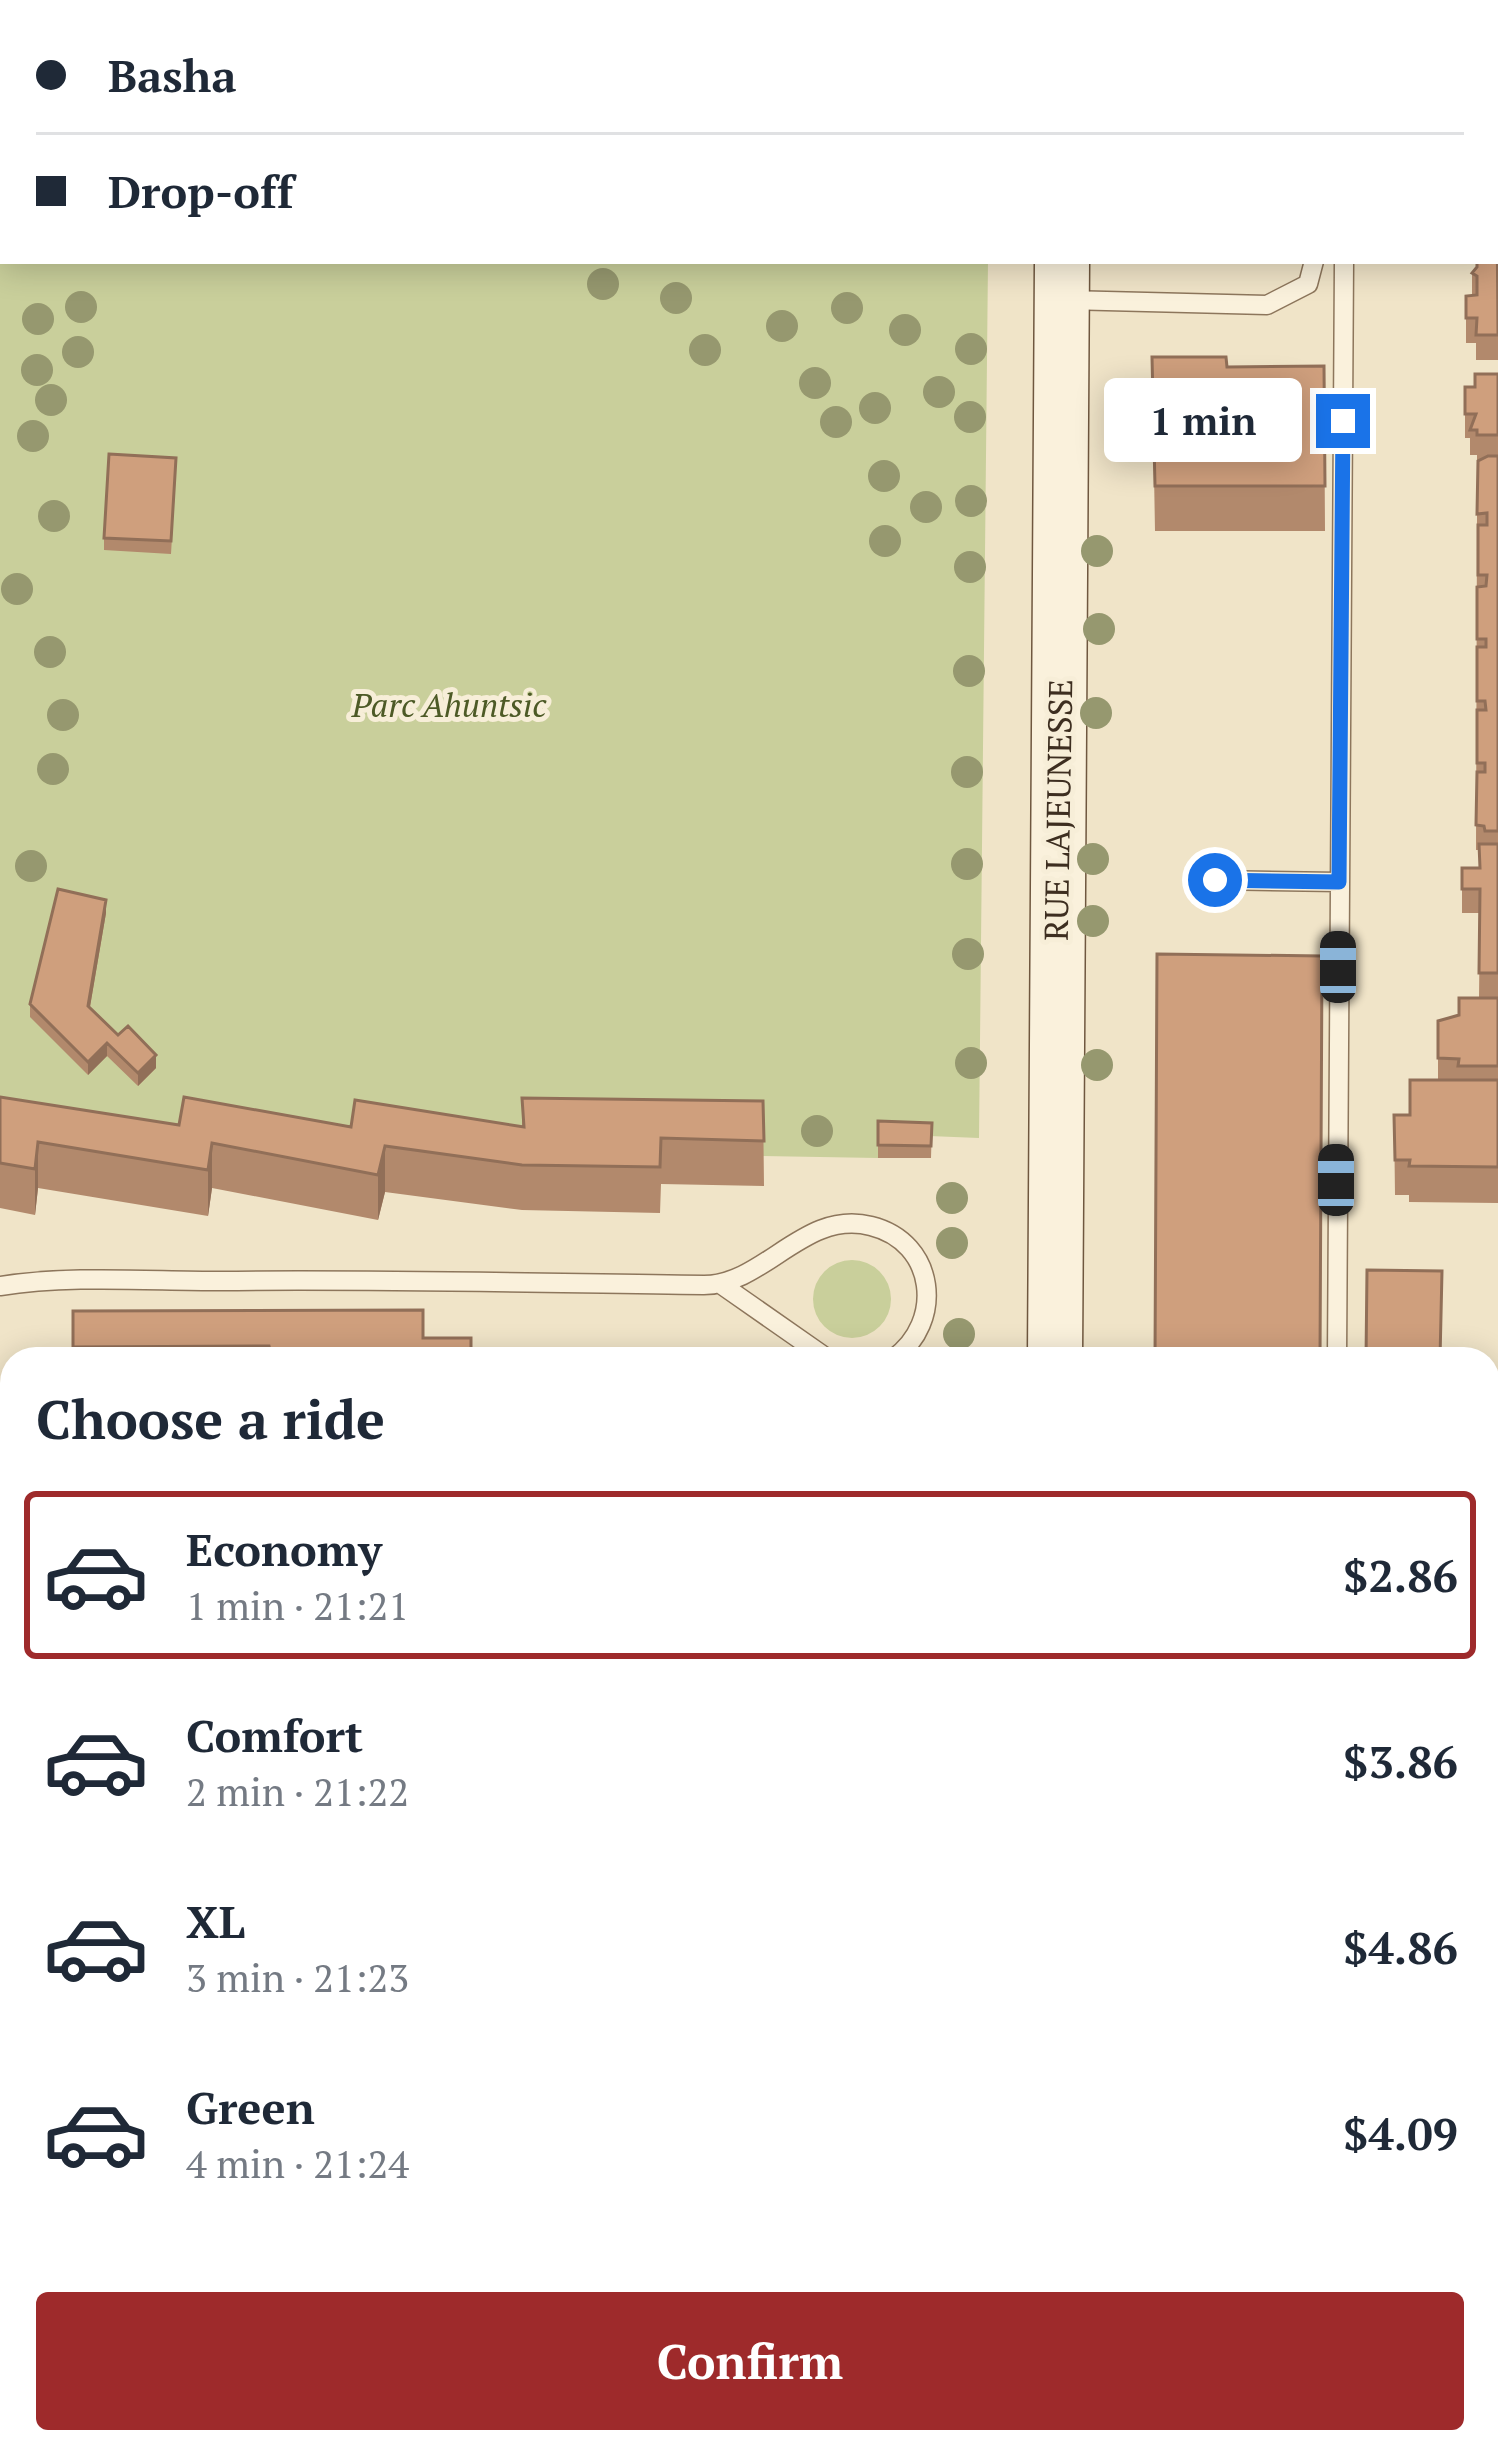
<!DOCTYPE html>
<meta charset="utf-8">
<style>
body{margin:0;font-family:"PT Serif",serif;background:#f6f6f7;color:#1f2937;height:100vh;display:flex;flex-direction:column;font-size:45px;white-space:nowrap}
*{box-sizing:border-box;margin:0}
p{font-size:39px;color:#747a83}
.icon{flex:none;width:66px;height:66px;fill:none;stroke:currentColor;stroke-width:2;stroke-linecap:round;stroke-linejoin:round}
.map{position:relative;flex:1;overflow:hidden}
.side{position:absolute;left:0px;top:1347px;width:1500px;height:1107px;display:flex;flex-direction:column;background:#fff;border-radius:36px 36px 0 0;box-shadow:0 6px 30px #0003}
.side>*{flex:none}
.hud{position:absolute;left:0px;top:0px;width:1500px;height:264px;box-shadow:0 6px 30px #0003;display:grid;align-content:center;height:264px;padding:0 36px;background:#fff}
.end{position:absolute;width:54px;height:54px;margin:-27px;border:15px solid #1a73e8;background:#fff;box-shadow:0 0 0 6px #fff}
.from{border-radius:50%}
.bubble{position:absolute;height:84px;border-radius:12px;background:#fff;box-shadow:0 6px 30px #0003;font-size:39px;font-weight:600;line-height:84px;text-align:center}
.car{position:absolute;width:36px;height:72px;margin:-36px -18px;border-radius:15px;box-shadow:0 0 9px 3px #0007;background:linear-gradient(#222 24%,#8ab4d8 0 40%,#222 0 76%,#8ab4d8 0 86%,#222 0)}
.hud b{display:flex;align-items:center;gap:42px;height:114px;font-size:45px}
.hud b+b{border-top:3px solid #e0e1e3}
.hud i{width:30px;height:30px;background:#1f2937}
ul{padding:0;list-style:none}
li{display:flex;align-items:center;gap:36px;height:168px;margin:0 24px 18px;padding:0 12px;border:6px solid transparent;border-radius:12px}
li div{flex:1}
li b{display:block;font-size:45px}
li em{font-style:normal;font-weight:600}
li.selected{border-color:#9e2a2b}
li>.icon{width:108px;height:108px;stroke-width:1.5}
h2{padding:0 36px;font-size:54px;line-height:144px}
.action{display:flex;gap:24px;margin-top:auto;padding:24px 36px}
.action a{flex:1;height:138px;border-radius:12px;background:#9e2a2b;color:#fff;font-size:48px;font-weight:600;line-height:138px;text-align:center}
.map>svg:first-child{display:block}
</style>
<div class="map">
<svg width="1498" height="2452" viewBox="0 0 1498 2452">
<rect width="100%" height="100%" fill="#f0e4c8"/>
<path fill="#c9cf9b" d="M 0,0 L 990,0 L 3,3 L 3,261 L 988,261 L 979,1138 L 879,1134 L 878,1158 L 0,1142 Z
M813 1299a39 39 0 1 1 78 0a39 39 0 1 1-78 0Z"/>
<g fill="none" stroke-linecap="round" stroke-linejoin="round">
<defs>
<path id="service" d="M 1316,3 L 1317,0
M 1347,3 L 1347,0
M 1066,300 L 1267,305 L 1308,284 L 1314,261
M 1215,880 L 1339,882
M 722,1285 L 828,1359
M 0,1286 C 71,1275 147,1281 219,1281 C 381,1279 542,1283 704,1285 C 765,1285 804,1209 871,1226 C 936,1242 945,1322 893,1359
M 1337,1359 L 1344,261"/>
<path id="minor" d="M 484,2452 L 484,2442"/>
<path id="secondary" d="M 1066,3 L 1066,0
M 1055,1359 L 1062,261
M 1071,2442 L 1071,2452"/>
<path id="primary" d="M 0,1478 L 12,1478
M 1488,1490 L 1498,1490
M 0,1589 L 12,1589
M 1488,1599 L 1498,1599"/>
</defs>
<use href="#service" stroke="#8d765c" stroke-width="21"/>
<use href="#minor" stroke="#8d765c" stroke-width="39"/>
<use href="#secondary" stroke="#6f573f" stroke-width="57"/>
<use href="#primary" stroke="#5b4430" stroke-width="63"/>
<use href="#service" stroke="#faf1dc" stroke-width="18"/>
<use href="#minor" stroke="#faf1dc" stroke-width="36"/>
<use href="#secondary" stroke="#faf1dc" stroke-width="54"/>
<use href="#primary" stroke="#f3d9a0" stroke-width="60"/>
</g>
<g fill="#96986f">
<circle cx="603" cy="284" r="16"/>
<circle cx="676" cy="298" r="16"/>
<circle cx="81" cy="307" r="16"/>
<circle cx="847" cy="308" r="16"/>
<circle cx="38" cy="319" r="16"/>
<circle cx="782" cy="326" r="16"/>
<circle cx="905" cy="330" r="16"/>
<circle cx="971" cy="349" r="16"/>
<circle cx="705" cy="350" r="16"/>
<circle cx="78" cy="352" r="16"/>
<circle cx="37" cy="370" r="16"/>
<circle cx="815" cy="383" r="16"/>
<circle cx="939" cy="392" r="16"/>
<circle cx="51" cy="400" r="16"/>
<circle cx="875" cy="408" r="16"/>
<circle cx="970" cy="417" r="16"/>
<circle cx="836" cy="422" r="16"/>
<circle cx="33" cy="436" r="16"/>
<circle cx="884" cy="476" r="16"/>
<circle cx="971" cy="501" r="16"/>
<circle cx="926" cy="507" r="16"/>
<circle cx="54" cy="516" r="16"/>
<circle cx="885" cy="541" r="16"/>
<circle cx="1097" cy="551" r="16"/>
<circle cx="970" cy="567" r="16"/>
<circle cx="17" cy="589" r="16"/>
<circle cx="1099" cy="629" r="16"/>
<circle cx="50" cy="652" r="16"/>
<circle cx="969" cy="671" r="16"/>
<circle cx="1096" cy="713" r="16"/>
<circle cx="63" cy="715" r="16"/>
<circle cx="53" cy="769" r="16"/>
<circle cx="967" cy="772" r="16"/>
<circle cx="1093" cy="859" r="16"/>
<circle cx="967" cy="864" r="16"/>
<circle cx="31" cy="866" r="16"/>
<circle cx="1093" cy="921" r="16"/>
<circle cx="968" cy="954" r="16"/>
<circle cx="971" cy="1063" r="16"/>
<circle cx="1097" cy="1065" r="16"/>
<circle cx="817" cy="1131" r="16"/>
<circle cx="952" cy="1198" r="16"/>
<circle cx="952" cy="1243" r="16"/>
<circle cx="959" cy="1334" r="16"/>
</g>
<path fill="#b2896c" d="M 1498,212 L 1498,360 L 1476,360 L 1476,343 L 1466,343 L 1466,296 L 1472,295 L 1472,273 L 1477,267 Z
M 1152,357 L 1227,367 L 1324,366 L 1325,531 L 1155,531 Z
M 1498,374 L 1498,998 L 1479,998 L 1480,913 L 1462,913 L 1462,868 L 1480,868 L 1479,850 L 1476,850 L 1477,514 L 1481,460 L 1477,460 L 1477,455 L 1470,455 L 1470,438 L 1465,438 L 1465,387 L 1475,387 Z
M 176,471 L 171,554 L 104,550 L 104,538 Z
M 106,913 L 90,1007 L 118,1035 L 156,1068 L 138,1086 L 107,1056 L 88,1075 L 30,1017 L 30,1004 Z
M 1498,998 L 1498,1203 L 1409,1202 L 1409,1195 L 1395,1195 L 1394,1115 L 1410,1115 L 1438,1080 L 1438,1021 L 1459,1015 Z
M 0,1097 L 179,1125 L 351,1127 L 522,1126 L 522,1098 L 763,1101 L 764,1186 L 661,1184 L 660,1213 L 522,1210 L 385,1192 L 378,1220 L 212,1188 L 208,1216 L 38,1188 L 35,1215 L 0,1208 Z
M 878,1121 L 932,1123 L 931,1158 L 878,1158 Z
M 73,1311 L 423,1338 L 471,1359 L 73,1359 Z
M 12,1664 L 12,2442 L 422,2452 L 0,2452 L 0,1674 Z
M 1488,1704 L 1498,1704 L 1498,1873 L 1488,1873 Z
M 1488,1886 L 1498,1886 L 1498,2013 L 1488,2013 Z
M 1488,2029 L 1498,2030 L 1498,2278 L 1488,2278 Z
M 1488,2279 L 1498,2279 L 1498,2414 L 1488,2413 Z"/>
<path fill="#916f58" d="M 106,900 L 106,913 L 88,1018 L 88,1006 Z
M 107,1043 L 107,1056 L 88,1075 L 88,1062 Z
M 156,1055 L 156,1068 L 138,1086 L 138,1073 Z
M 38,1142 L 38,1188 L 35,1215 L 35,1169 Z
M 212,1143 L 212,1188 L 208,1216 L 208,1170 Z
M 385,1146 L 385,1192 L 378,1220 L 378,1175 Z"/>
<path fill="#cf9f7d" stroke="#916f58" stroke-width="3" d="M 1137,0 L 1301,0 L 1301,3 L 1137,3 Z
M 1497,56 L 1498,56 L 1498,178 L 1497,178 Z
M 1497,212 L 1498,335 L 1476,335 L 1477,318 L 1466,318 L 1466,296 L 1477,295 L 1477,276 L 1472,273 L 1477,267 L 1477,261 L 1497,261 Z
M 1152,357 L 1226,357 L 1227,367 L 1324,366 L 1325,486 L 1155,486 Z
M 1475,374 L 1498,374 L 1498,435 L 1477,435 L 1477,430 L 1470,430 L 1476,414 L 1465,414 L 1465,387 L 1475,387 Z
M 109,454 L 176,458 L 171,541 L 104,538 Z
M 1488,456 L 1498,456 L 1498,831 L 1485,831 L 1484,826 L 1476,825 L 1477,772 L 1485,772 L 1485,763 L 1477,763 L 1477,710 L 1486,710 L 1485,701 L 1477,701 L 1477,647 L 1486,647 L 1486,639 L 1477,639 L 1477,587 L 1486,586 L 1487,575 L 1478,575 L 1478,525 L 1487,525 L 1487,513 L 1477,514 L 1478,461 Z
M 1479,844 L 1498,844 L 1498,973 L 1479,973 L 1480,889 L 1462,889 L 1462,868 L 1480,868 Z
M 58,889 L 106,900 L 88,1006 L 118,1035 L 128,1026 L 156,1055 L 138,1073 L 107,1043 L 88,1062 L 30,1004 Z
M 1157,954 L 1322,956 L 1320,1359 L 1155,1359 Z
M 1459,998 L 1498,998 L 1498,1066 L 1458,1066 L 1459,1059 L 1438,1058 L 1438,1021 L 1459,1015 Z
M 1410,1080 L 1498,1080 L 1498,1167 L 1409,1166 L 1410,1160 L 1395,1160 L 1394,1115 L 1410,1115 Z
M 0,1097 L 179,1125 L 184,1097 L 351,1127 L 355,1100 L 524,1127 L 522,1098 L 763,1101 L 764,1141 L 661,1138 L 660,1167 L 522,1165 L 385,1146 L 378,1175 L 212,1143 L 208,1170 L 38,1142 L 35,1169 L 0,1163 Z
M 878,1121 L 932,1123 L 931,1146 L 878,1145 Z
M 1367,1270 L 1442,1271 L 1440,1359 L 1366,1359 Z
M 423,1310 L 423,1338 L 471,1338 L 471,1359 L 272,1359 L 269,1346 L 73,1347 L 73,1311 Z
M 12,1664 L 12,2255 L 0,2221 L 0,1674 Z
M 1488,1704 L 1498,1704 L 1498,1828 L 1488,1828 Z
M 1488,1886 L 1498,1886 L 1498,1952 L 1488,1952 Z
M 1488,2029 L 1498,2030 L 1498,2101 L 1488,2101 Z
M 1488,2112 L 1498,2112 L 1498,2217 L 1488,2217 Z
M 12,2267 L 12,2442 L 422,2442 L 421,2452 L 2,2452 L 2,2444 L 0,2444 L 0,2278 Z
M 1488,2279 L 1498,2279 L 1498,2353 L 1488,2352 Z
M 536,2442 L 984,2442 L 985,2452 L 536,2452 Z
M 1134,2442 L 1332,2442 L 1332,2452 L 1134,2452 Z"/>
<g fill="none" stroke-linecap="round" stroke-linejoin="round">
<path stroke="#1a73e8" stroke-width="15" d="M 1215,880 L 1339,882 L 1343,421"/>
</g>
<g text-anchor="middle" stroke-width="10" stroke-linejoin="round" paint-order="stroke">
<g font-size="33" font-style="italic" fill="#4d5a26" stroke="#f7eed8">
<text x="449" y="717">Parc Ahuntsic</text>
</g>
<g font-size="33" fill="#3d2e20" stroke="#f7eed8">
<text transform="translate(1058 810) rotate(-89)" y="12">RUE LAJEUNESSE</text>
</g>
</g>
</svg>
<i class="end from" style="left:1215px;top:880px"></i>
<i class="end" style="left:1343px;top:421px"></i>
<div class="bubble" style="left:1104px;top:378px;width:198px">1 min</div>
<i class="car" style="left:1338px;top:967px;rotate:0deg"></i>
<i class="car" style="left:1336px;top:1180px;rotate:0deg"></i>
<div class="hud">
<b><i class="from"></i>Basha</b>
<b><i></i>Drop-off</b>
</div>
<section class="side">
<h2>Choose a ride</h2>
<ul>
<li class="selected"><svg class="icon" aria-label="car" viewBox="0 0 24 24"><path d="M5 17H2v-5l4-1 3-4h7l3 4 3 1v5h-3M9 17h6M6 11h13"/><circle cx="7" cy="17" r="2"/><circle cx="17" cy="17" r="2"/></svg><div><b>Economy</b><p>1 min · 21:21</p></div><em>$2.86</em></li>
<li><svg class="icon" aria-label="car" viewBox="0 0 24 24"><path d="M5 17H2v-5l4-1 3-4h7l3 4 3 1v5h-3M9 17h6M6 11h13"/><circle cx="7" cy="17" r="2"/><circle cx="17" cy="17" r="2"/></svg><div><b>Comfort</b><p>2 min · 21:22</p></div><em>$3.86</em></li>
<li><svg class="icon" aria-label="car" viewBox="0 0 24 24"><path d="M5 17H2v-5l4-1 3-4h7l3 4 3 1v5h-3M9 17h6M6 11h13"/><circle cx="7" cy="17" r="2"/><circle cx="17" cy="17" r="2"/></svg><div><b>XL</b><p>3 min · 21:23</p></div><em>$4.86</em></li>
<li><svg class="icon" aria-label="car" viewBox="0 0 24 24"><path d="M5 17H2v-5l4-1 3-4h7l3 4 3 1v5h-3M9 17h6M6 11h13"/><circle cx="7" cy="17" r="2"/><circle cx="17" cy="17" r="2"/></svg><div><b>Green</b><p>4 min · 21:24</p></div><em>$4.09</em></li>
</ul>
<div class="action"><a>Confirm</a></div>
</section>
</div>
